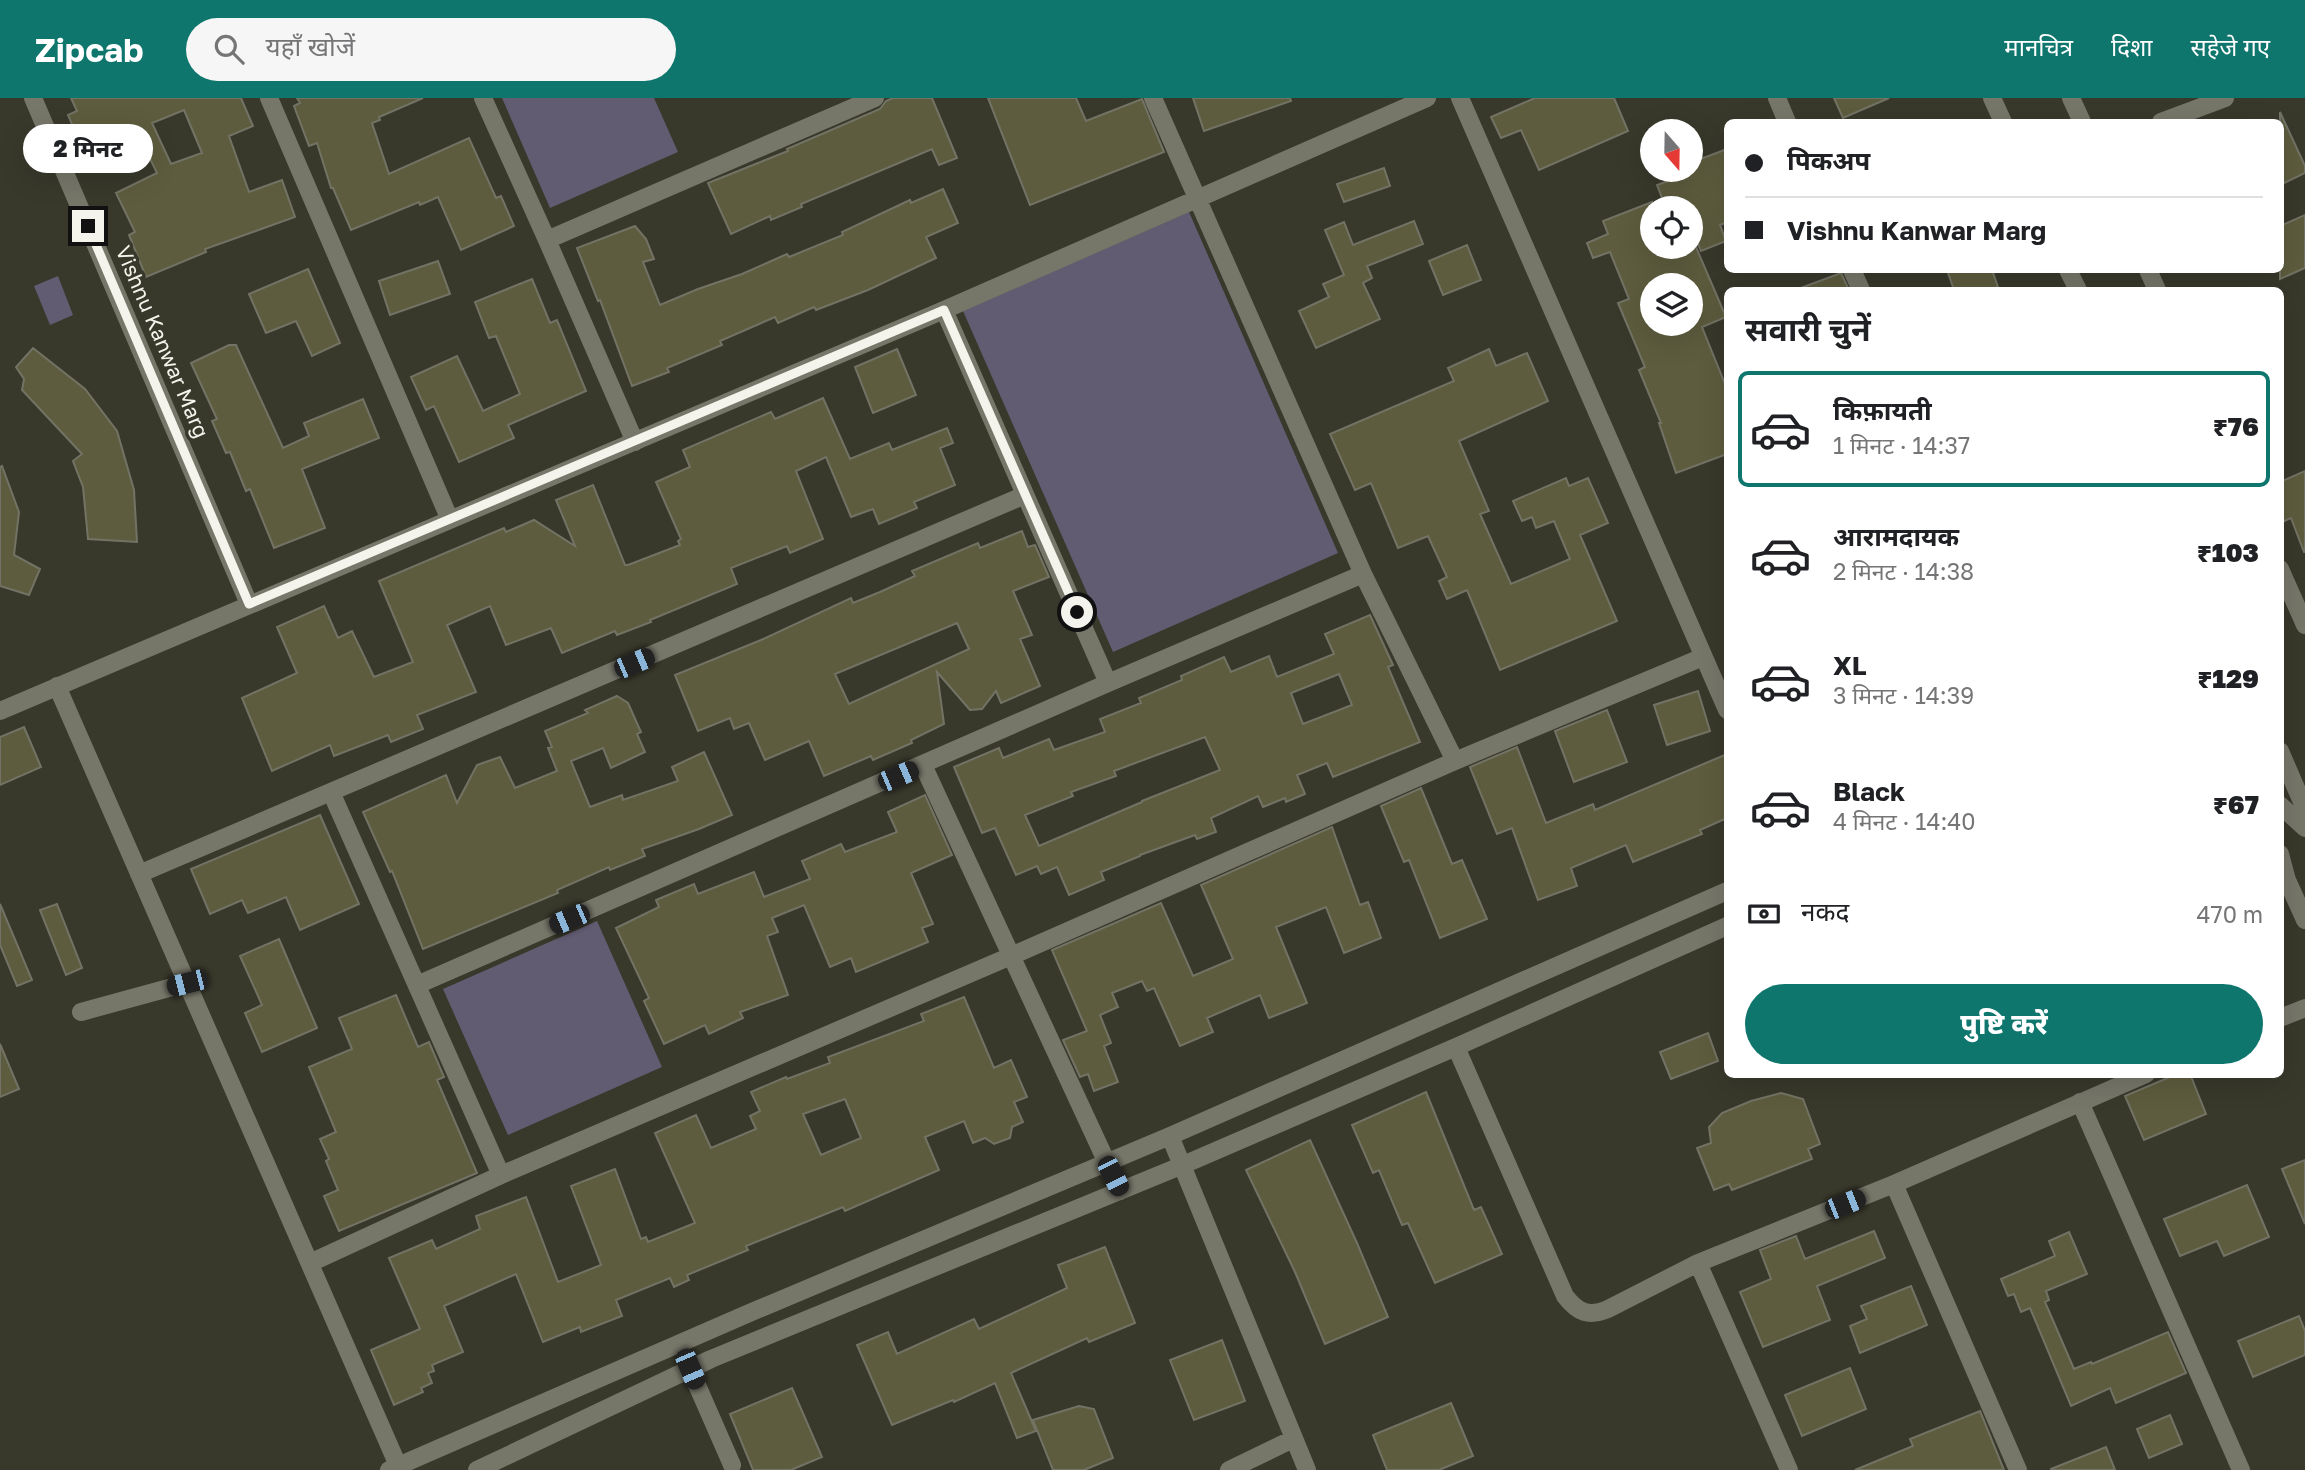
<!DOCTYPE html>
<html lang="hi">
<meta charset="utf-8">
<style>
body{margin:0;font-family:"Golos Text","Noto Sans Devanagari",sans-serif;background:#f6f6f6;color:#202124;height:100vh;display:flex;flex-direction:column;font-size:26px;white-space:nowrap}
*{box-sizing:border-box;margin:0}
p{font-size:23px;color:#757577}
.icon{flex:none;width:38px;height:38px;fill:none;stroke:currentColor;stroke-width:2;stroke-linecap:round;stroke-linejoin:round}
.map{position:relative;flex:1;overflow:hidden}
.panel{position:absolute;left:1724px;top:189px;width:560px;height:791px;display:flex;flex-direction:column;background:#fff;border-radius:10px;box-shadow:0 7px 28px #0002}
.panel>*{flex:none}
.hud{position:absolute;left:1724px;top:21px;width:560px;height:154px;border-radius:10px;box-shadow:0 7px 28px #0002;display:grid;align-content:center;height:154px;padding:0 21px;background:#fff}
.needle{width:46px;rotate:160deg}
.tools{position:absolute;left:1640px;top:21px;display:grid;gap:14px}
.tools a{display:grid;place-items:center;width:63px;height:63px;border-radius:50%;background:#fff;box-shadow:0 7px 28px #0002;font-size:35px}
.end{position:absolute;width:32px;height:32px;margin:-16px;border:9px solid #f4f4ec;background:#111;box-shadow:0 0 0 4px #111}
.from{border-radius:50%}
.bubble{position:absolute;height:49px;border-radius:24px;background:#fff;box-shadow:0 7px 28px #0002;font-size:23px;font-weight:800;line-height:49px;text-align:center}
.car{position:absolute;width:21px;height:42px;margin:-21px -10px;border-radius:9px;box-shadow:0 0 5px 2px #0007;background:linear-gradient(#222 24%,#8ab4d8 0 40%,#222 0 76%,#8ab4d8 0 86%,#222 0)}
.hud b{display:flex;align-items:center;gap:24px;height:66px;font-size:26px}
.hud b+b{border-top:2px solid #e0e0e0}
.hud i{width:18px;height:18px;background:#202124}
ul{padding:0;list-style:none}
li{display:flex;align-items:center;gap:21px;height:116px;margin:0 14px 10px;padding:0 7px;border:4px solid transparent;border-radius:10px}
li div{flex:1}
li b{display:block;font-size:26px}
li em{font-style:normal;font-weight:800}
li.selected{border-color:#0f766e}
li>.icon{width:63px;height:63px;stroke-width:1.5}
h2{padding:0 21px;font-size:32px;line-height:84px}
.pay{display:flex;align-items:center;gap:18px;height:77px;padding:0 21px;font-size:26px}
.pay p{margin-inline-start:auto}
.cta{display:flex;gap:14px;margin-top:auto;padding:14px 21px}
.cta a{flex:1;height:80px;border-radius:42px;background:#0f766e;color:#fff;font-size:28px;font-weight:800;line-height:80px;text-align:center}
header{display:flex;align-items:center;gap:42px;box-sizing:border-box;height:98px;padding:0 35px;background:#0f766e;color:#fff}
header strong{font-size:33px}
nav{display:flex;gap:38px;margin-inline-start:auto;font-size:24px}
.search{width:490px;height:63px;background:#f6f6f6;display:flex;align-items:center;gap:18px;box-sizing:border-box;padding:0 24px;border-radius:38px;color:#757577;font-size:26px}
.map>svg:first-child{display:block}
</style>
<header>
<strong>Zipcab</strong>
<div class="search"><svg class="icon" aria-label="search" viewBox="0 0 24 24"><circle cx="10" cy="10" r="6"/><path d="M15 15l6 6"/></svg>यहाँ खोजें</div>
<nav><a>मानचित्र</a><a>दिशा</a><a>सहेजे गए</a></nav>
</header>
<div class="map">
<svg width="2305" height="1372" viewBox="0 0 2305 1372">
<rect width="100%" height="100%" fill="#38382b"/>
<path fill="#625c72" d="M 502,0 L 654,0 L 678,54 L 550,110 Z
M 1189,114 L 1338,455 L 1113,554 L 963,213 Z
M 58,178 L 73,217 L 50,227 L 34,188 Z
M 597,823 L 662,969 L 508,1037 L 443,891 Z"/>
<path fill="#5d5c3e" stroke="#737365" stroke-width="2" fill-rule="evenodd" d="M 71,0 L 241,0 L 253,28 L 229,38 L 249,94 L 282,82 L 295,119 L 205,151 L 206,154 L 146,179 L 129,137 L 135,134 L 116,95 L 157,75 L 139,38 L 87,61 L 68,17 L 77,13 ZM 184,12 L 202,55 L 171,66 L 152,25 Z
M 297,0 L 423,0 L 379,19 L 380,22 L 372,25 L 389,76 L 469,40 L 496,100 L 501,98 L 514,128 L 461,152 L 438,99 L 420,107 L 419,104 L 351,132 L 333,90 L 331,90 L 317,45 L 309,48 L 294,8 L 300,5 Z
M 893,0 L 932,0 L 957,60 L 939,67 L 932,51 L 801,106 L 802,109 L 771,122 L 770,118 L 731,136 L 708,85 L 788,53 L 787,51 L 880,11 L 886,3 Z
M 988,0 L 1076,0 L 1086,23 L 1142,1 L 1164,54 L 1030,107 Z
M 1193,0 L 1290,0 L 1291,3 L 1204,33 Z
M 1535,0 L 1614,0 L 1628,33 L 1539,72 L 1521,32 L 1501,40 L 1491,19 Z
M 1834,0 L 1889,0 L 1843,20 Z
M 2280,14 L 2305,68 L 2305,75 L 2280,87 Z
M 1727,51 L 1727,124 L 1720,127 L 1726,143 L 1701,153 L 1690,127 L 1690,110 L 1666,110 L 1657,87 L 1679,79 L 1676,72 L 1690,72 L 1690,65 Z
M 1384,70 L 1390,88 L 1344,104 L 1337,86 Z
M 943,91 L 958,125 L 926,139 L 936,160 L 868,192 L 816,212 L 814,209 L 778,225 L 775,219 L 720,243 L 722,247 L 667,270 L 669,274 L 632,288 L 600,202 L 598,203 L 577,150 L 635,128 L 646,141 L 654,161 L 643,164 L 660,207 L 698,191 L 742,176 L 787,156 L 789,159 L 843,137 L 842,134 L 910,102 L 911,105 Z
M 1652,104 L 1652,149 L 1696,149 L 1726,219 L 1702,229 L 1727,291 L 1727,356 L 1676,375 L 1659,325 L 1661,325 L 1639,272 L 1645,269 L 1618,205 L 1629,201 L 1610,154 L 1593,160 L 1587,145 L 1608,136 L 1603,123 ZM 1652,187 L 1690,187 L 1690,226 L 1652,226 Z
M 2305,117 L 2305,170 L 2280,181 L 2280,128 Z
M 1414,123 L 1423,146 L 1367,168 L 1372,180 L 1363,185 L 1380,221 L 1316,250 L 1299,213 L 1329,199 L 1323,186 L 1344,177 L 1325,132 L 1344,124 L 1353,147 Z
M 1467,147 L 1481,182 L 1443,197 L 1429,163 Z
M 438,163 L 450,196 L 390,217 L 379,183 Z
M 308,171 L 340,245 L 312,258 L 296,223 L 266,235 L 249,196 Z
M 1947,172 L 1992,172 L 1998,189 L 1987,192 L 1954,192 Z
M 1841,175 L 1849,192 L 1798,192 L 1798,191 Z
M 532,181 L 550,225 L 557,222 L 586,293 L 508,327 L 514,340 L 459,364 L 434,308 L 426,312 L 411,279 L 457,258 L 483,313 L 520,296 L 496,238 L 489,240 L 475,204 Z
M 229,247 L 236,247 L 283,350 L 309,338 L 304,325 L 363,301 L 379,340 L 302,371 L 325,430 L 274,450 L 250,391 L 246,393 L 230,354 L 226,355 L 212,323 L 217,321 L 191,265 Z
M 33,250 L 85,291 L 117,333 L 134,392 L 137,444 L 88,441 L 83,389 L 73,363 L 82,356 L 22,292 L 24,281 L 16,269 Z
M 897,251 L 916,297 L 873,315 L 855,269 Z
M 1489,251 L 1496,268 L 1527,255 L 1548,303 L 1459,343 L 1489,413 L 1480,416 L 1511,486 L 1570,461 L 1554,423 L 1536,430 L 1532,419 L 1522,423 L 1513,403 L 1566,380 L 1569,388 L 1588,380 L 1608,425 L 1580,437 L 1617,523 L 1500,572 L 1467,492 L 1447,501 L 1439,483 L 1447,479 L 1428,438 L 1398,450 L 1371,385 L 1355,392 L 1330,336 L 1454,283 L 1448,270 Z
M 823,300 L 850,361 L 889,345 L 892,352 L 947,330 L 953,345 L 940,350 L 955,387 L 914,404 L 917,410 L 879,426 L 873,411 L 851,419 L 826,359 L 796,373 L 823,441 L 790,455 L 787,448 L 731,470 L 737,486 L 650,522 L 651,524 L 617,537 L 615,533 L 562,555 L 551,530 L 506,547 L 490,508 L 447,527 L 476,594 L 417,617 L 423,631 L 391,644 L 388,637 L 334,658 L 330,647 L 272,673 L 242,600 L 297,575 L 277,529 L 324,508 L 338,540 L 352,533 L 374,579 L 413,564 L 379,483 L 504,430 L 506,434 L 534,422 L 575,448 L 556,402 L 593,387 L 625,467 L 628,467 L 680,447 L 678,443 L 681,441 L 656,384 L 690,369 L 683,352 L 771,314 L 775,321 Z
M 2,368 L 19,414 L 14,457 L 40,471 L 29,497 L 0,488 L 0,369 Z
M 2305,373 L 2305,454 L 2304,454 L 2291,420 L 2280,425 L 2280,384 Z
M 1022,433 L 1028,449 L 1035,447 L 1049,479 L 1013,493 L 1032,537 L 1020,541 L 1040,588 L 1001,605 L 996,593 L 982,611 L 970,612 L 937,574 L 944,626 L 911,642 L 912,645 L 873,662 L 871,658 L 824,678 L 809,643 L 765,662 L 749,625 L 734,631 L 730,620 L 698,633 L 675,577 L 761,542 L 851,500 L 853,505 L 880,494 L 915,478 L 912,473 L 978,445 L 980,450 ZM 957,525 L 969,551 L 849,606 L 835,576 Z
M 1370,517 L 1393,567 L 1388,569 L 1420,644 L 1333,679 L 1327,665 L 1297,677 L 1305,696 L 1286,704 L 1285,700 L 1263,709 L 1258,698 L 1211,720 L 1216,734 L 1197,741 L 1195,737 L 1140,757 L 1140,758 L 1101,774 L 1104,782 L 1069,797 L 1057,769 L 1041,776 L 1037,768 L 1016,777 L 995,730 L 982,735 L 954,669 L 999,650 L 1003,660 L 1049,641 L 1054,652 L 1105,634 L 1100,621 L 1141,605 L 1139,600 L 1182,582 L 1181,578 L 1224,559 L 1231,574 L 1269,558 L 1277,579 L 1334,556 L 1325,536 ZM 1339,576 L 1352,607 L 1303,626 L 1291,595 ZM 1205,639 L 1220,672 L 1142,703 L 1142,704 L 1039,748 L 1025,717 L 1073,698 L 1071,694 L 1116,678 L 1114,673 Z
M 1698,593 L 1710,633 L 1667,647 L 1654,607 Z
M 617,598 L 628,605 L 641,634 L 637,636 L 645,654 L 611,670 L 603,650 L 571,663 L 590,709 L 622,697 L 623,702 L 678,683 L 672,669 L 704,654 L 732,717 L 699,731 L 642,751 L 645,758 L 610,772 L 609,769 L 557,792 L 558,795 L 423,851 L 392,773 L 390,774 L 363,714 L 446,677 L 457,705 L 477,667 L 500,659 L 515,690 L 557,673 L 548,650 L 552,649 L 545,633 L 588,615 L 585,612 Z
M 1607,612 L 1627,664 L 1574,684 L 1555,633 Z
M 24,629 L 41,669 L 0,687 L 0,639 Z
M 1517,649 L 1546,725 L 1593,706 L 1595,712 L 1727,656 L 1727,720 L 1700,732 L 1702,736 L 1633,764 L 1626,747 L 1571,770 L 1577,788 L 1538,802 L 1512,730 L 1497,736 L 1470,669 Z
M 1421,690 L 1452,766 L 1462,762 L 1487,821 L 1440,840 L 1409,762 L 1404,764 L 1381,708 Z
M 925,697 L 952,757 L 911,775 L 933,826 L 922,830 L 928,844 L 856,874 L 851,860 L 830,869 L 804,807 L 772,820 L 778,834 L 767,838 L 788,897 L 740,914 L 743,920 L 709,936 L 705,927 L 664,946 L 644,903 L 649,900 L 616,830 L 659,809 L 656,802 L 694,786 L 698,796 L 754,774 L 764,799 L 810,781 L 802,763 L 841,746 L 845,754 L 897,734 L 888,714 Z
M 320,717 L 359,806 L 300,832 L 286,799 L 248,815 L 242,802 L 210,816 L 191,771 Z
M 1332,729 L 1360,807 L 1368,804 L 1381,840 L 1344,855 L 1326,809 L 1276,829 L 1307,905 L 1269,920 L 1260,897 L 1207,920 L 1213,934 L 1180,948 L 1154,890 L 1147,893 L 1142,883 L 1112,895 L 1118,909 L 1100,917 L 1111,945 L 1104,948 L 1118,984 L 1094,993 L 1088,976 L 1080,979 L 1063,942 L 1087,933 L 1052,852 L 1161,805 L 1193,878 L 1233,861 L 1201,787 Z
M 0,806 L 32,882 L 17,888 L 0,847 Z
M 57,806 L 82,870 L 66,877 L 40,812 Z
M 279,841 L 317,930 L 262,954 L 245,915 L 262,907 L 240,858 Z
M 396,897 L 418,949 L 429,944 L 444,979 L 437,982 L 477,1075 L 339,1133 L 324,1098 L 338,1092 L 326,1063 L 329,1061 L 320,1041 L 336,1034 L 309,969 L 352,951 L 339,920 Z
M 964,899 L 994,970 L 1011,962 L 1027,999 L 1014,1004 L 1023,1024 L 1012,1029 L 1010,1040 L 994,1046 L 985,1040 L 973,1045 L 964,1023 L 925,1039 L 939,1072 L 845,1113 L 843,1109 L 746,1148 L 748,1152 L 687,1177 L 689,1182 L 674,1189 L 670,1180 L 616,1202 L 622,1218 L 581,1234 L 580,1229 L 543,1244 L 516,1176 L 444,1208 L 463,1254 L 432,1267 L 434,1273 L 428,1275 L 432,1285 L 421,1290 L 423,1294 L 394,1307 L 371,1252 L 420,1231 L 389,1160 L 432,1142 L 436,1151 L 480,1131 L 476,1118 L 526,1099 L 558,1184 L 601,1167 L 571,1088 L 615,1071 L 641,1141 L 646,1139 L 648,1144 L 695,1125 L 655,1035 L 696,1017 L 711,1050 L 756,1031 L 750,1018 L 760,1013 L 751,994 L 786,979 L 787,981 L 830,965 L 828,959 L 924,923 L 921,916 ZM 845,1001 L 861,1040 L 821,1057 L 803,1016 Z
M 1708,935 L 1718,963 L 1671,981 L 1660,954 Z
M 0,946 L 19,991 L 0,999 Z
M 2177,976 L 2190,976 L 2206,1016 L 2144,1042 L 2125,998 Z
M 1426,994 L 1474,1112 L 1481,1109 L 1502,1156 L 1435,1185 L 1408,1125 L 1402,1127 L 1379,1072 L 1373,1075 L 1352,1027 Z
M 1781,995 L 1803,1001 L 1820,1046 L 1808,1051 L 1812,1061 L 1732,1092 L 1729,1086 L 1714,1092 L 1697,1050 L 1711,1045 L 1709,1029 L 1722,1015 L 1751,1003 Z
M 1310,1042 L 1357,1145 L 1388,1219 L 1325,1246 L 1295,1174 L 1246,1072 Z
M 2305,1062 L 2305,1126 L 2282,1071 Z
M 2247,1087 L 2269,1139 L 2224,1158 L 2217,1143 L 2180,1158 L 2164,1121 Z
M 1874,1133 L 1885,1160 L 1817,1188 L 1830,1222 L 1763,1249 L 1740,1194 L 1771,1181 L 1760,1152 L 1796,1138 L 1805,1161 Z
M 2069,1134 L 2087,1176 L 2046,1193 L 2049,1202 L 2045,1204 L 2074,1271 L 2091,1264 L 2092,1266 L 2168,1234 L 2186,1275 L 2116,1305 L 2110,1290 L 2071,1308 L 2030,1210 L 2021,1214 L 2014,1196 L 2008,1198 L 2001,1181 L 2055,1158 L 2049,1143 Z
M 1105,1149 L 1135,1225 L 1089,1244 L 1087,1240 L 1011,1275 L 1036,1333 L 1017,1340 L 995,1285 L 954,1304 L 953,1302 L 892,1327 L 857,1247 L 888,1234 L 897,1256 L 974,1221 L 979,1231 L 1067,1190 L 1058,1167 Z
M 1911,1188 L 1927,1227 L 1860,1255 L 1850,1228 L 1867,1221 L 1861,1208 Z
M 2299,1218 L 2305,1233 L 2305,1257 L 2253,1279 L 2238,1243 Z
M 1222,1242 L 1245,1303 L 1194,1322 L 1170,1262 Z
M 1850,1270 L 1866,1311 L 1802,1338 L 1785,1297 Z
M 792,1290 L 822,1359 L 791,1372 L 753,1372 L 730,1316 Z
M 1451,1305 L 1473,1358 L 1439,1372 L 1387,1372 L 1373,1337 Z
M 1079,1308 L 1094,1311 L 1113,1360 L 1084,1372 L 1053,1372 L 1033,1322 Z
M 1980,1313 L 2004,1372 L 1855,1372 L 1913,1348 L 1910,1341 Z
M 2170,1317 L 2182,1346 L 2149,1360 L 2137,1331 Z
M 2106,1349 L 2115,1372 L 2051,1372 L 2051,1371 Z"/>
<g fill="none" stroke-linecap="round" stroke-linejoin="round">
<path stroke="#767669" stroke-width="18" d="M 33,0 L 249,506
M 269,0 L 450,422
M 483,0 L 547,142 L 635,344
M 1153,0 L 1363,476 L 1455,663
M 1460,0 L 1727,612
M 1777,0 L 1787,24
M 1992,0 L 2003,24
M 2071,0 L 2082,24
M 2161,24 L 2225,0
M 547,142 L 875,0
M 1852,172 L 1861,192
M 2068,172 L 2078,192
M 2148,172 L 2157,192
M 944,212 L 1108,585
M 2280,471 L 2305,527
M 57,588 L 400,1372
M 0,613 L 944,212 L 1427,0
M 2280,653 L 2305,711
M 923,667 L 1120,1093
M 331,694 L 501,1077
M 2280,707 L 2305,730
M 2280,756 L 2287,782 L 2305,822
M 139,776 L 1025,397
M 417,887 L 1108,585 L 1363,476
M 81,914 L 187,885
M 2280,920 L 2305,910
M 1456,949 L 1565,1198 C 1578,1215 1589,1219 1608,1211 L 1698,1165 L 1894,1086 L 2146,976
M 2080,1004 L 2241,1372
M 1170,1038 L 1307,1372
M 1894,1086 L 2018,1372
M 310,1165 L 501,1077 L 1011,858 L 1455,663 L 1703,559
M 1698,1165 L 1789,1372
M 690,1271 L 732,1367
M 389,1372 L 747,1216 L 1170,1038 L 1727,793
M 477,1372 L 711,1261 L 1183,1067 L 1456,949 L 1727,828
M 1229,1372 L 1293,1341"/>
</g>
<g fill="none" stroke-linecap="round" stroke-linejoin="round">
<path stroke="#f4f4ec" stroke-width="9" d="M 88,128 L 249,506 L 944,212 L 1077,514"/>
</g>
<g text-anchor="middle" stroke-width="7" stroke-linejoin="round" paint-order="stroke">
<g font-size="21" fill="#f4f4ec" stroke="#38382b">
<text transform="translate(162 244) rotate(67)" y="7">Vishnu Kanwar Marg</text>
</g>
</g>
</svg>
<div class="tools">
<a><svg class="needle" viewBox="-14 -14 28 28"><path d="M0-13l5 13h-10z" fill="#e53935"/><path d="M0 13l5-13h-10z" fill="#757577"/></svg></a>
<a><svg class="icon" aria-label="locate" viewBox="0 0 24 24"><circle cx="12" cy="12" r="6"/><path d="M12 2v4M12 18v4M2 12h4M18 12h4"/></svg></a>
<a><svg class="icon" aria-label="layers" viewBox="0 0 24 24"><path d="M12 4l9 5-9 5-9-5zM3 14l9 5 9-5"/></svg></a>
</div>
<i class="end from" style="left:1077px;top:514px"></i>
<i class="end" style="left:88px;top:128px"></i>
<div class="bubble" style="left:23px;top:26px;width:130px">2 मिनट</div>
<i class="car" style="left:634px;top:565px;rotate:67deg"></i>
<i class="car" style="left:898px;top:678px;rotate:67deg"></i>
<i class="car" style="left:569px;top:821px;rotate:247deg"></i>
<i class="car" style="left:187px;top:885px;rotate:256deg"></i>
<i class="car" style="left:1113px;top:1078px;rotate:153deg"></i>
<i class="car" style="left:1845px;top:1106px;rotate:68deg"></i>
<i class="car" style="left:690px;top:1271px;rotate:157deg"></i>
<div class="hud">
<b><i class="from"></i>पिकअप</b>
<b><i></i>Vishnu Kanwar Marg</b>
</div>
<section class="panel">
<h2>सवारी चुनें</h2>
<ul>
<li class="selected"><svg class="icon" aria-label="car" viewBox="0 0 24 24"><path d="M5 17H2v-5l4-1 3-4h7l3 4 3 1v5h-3M9 17h6M6 11h13"/><circle cx="7" cy="17" r="2"/><circle cx="17" cy="17" r="2"/></svg><div><b>किफ़ायती</b><p>1 मिनट · 14:37</p></div><em>₹76</em></li>
<li><svg class="icon" aria-label="car" viewBox="0 0 24 24"><path d="M5 17H2v-5l4-1 3-4h7l3 4 3 1v5h-3M9 17h6M6 11h13"/><circle cx="7" cy="17" r="2"/><circle cx="17" cy="17" r="2"/></svg><div><b>आरामदायक</b><p>2 मिनट · 14:38</p></div><em>₹103</em></li>
<li><svg class="icon" aria-label="car" viewBox="0 0 24 24"><path d="M5 17H2v-5l4-1 3-4h7l3 4 3 1v5h-3M9 17h6M6 11h13"/><circle cx="7" cy="17" r="2"/><circle cx="17" cy="17" r="2"/></svg><div><b>XL</b><p>3 मिनट · 14:39</p></div><em>₹129</em></li>
<li><svg class="icon" aria-label="car" viewBox="0 0 24 24"><path d="M5 17H2v-5l4-1 3-4h7l3 4 3 1v5h-3M9 17h6M6 11h13"/><circle cx="7" cy="17" r="2"/><circle cx="17" cy="17" r="2"/></svg><div><b>Black</b><p>4 मिनट · 14:40</p></div><em>₹67</em></li>
</ul>
<div class="pay"><svg class="icon" aria-label="cash" viewBox="0 0 24 24"><path d="M3 7h18v10H3z"/><circle cx="12" cy="12" r="2"/></svg>नकद<p>470 m</p></div>
<div class="cta"><a>पुष्टि करें</a></div>
</section>
</div>
